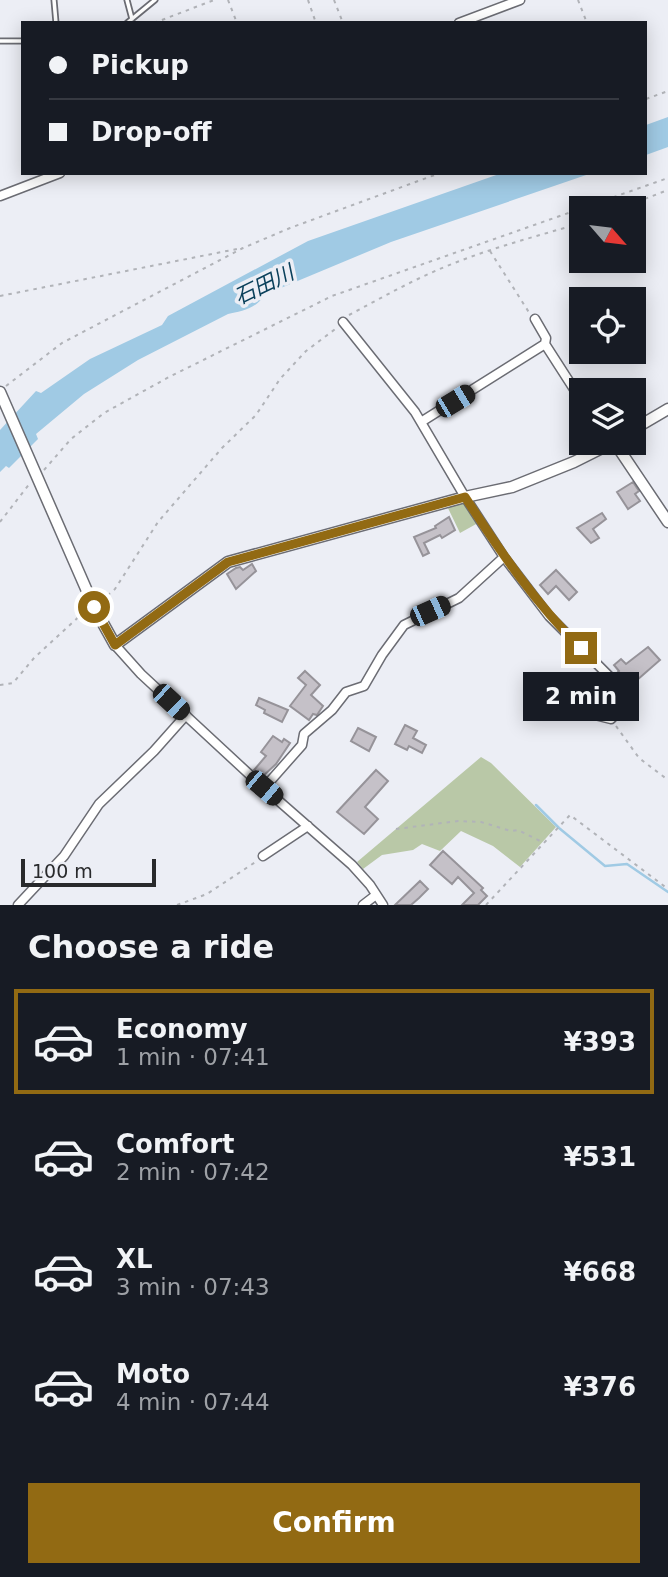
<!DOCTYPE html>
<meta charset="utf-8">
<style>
body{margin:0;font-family:"DejaVu Sans","Noto Sans JP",sans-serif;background:#242831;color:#f1f3f6;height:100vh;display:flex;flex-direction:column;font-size:26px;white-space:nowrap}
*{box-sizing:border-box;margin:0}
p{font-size:23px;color:#9ea1a6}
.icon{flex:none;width:38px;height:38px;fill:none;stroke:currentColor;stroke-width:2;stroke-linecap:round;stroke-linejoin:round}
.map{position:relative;height:905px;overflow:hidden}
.sheet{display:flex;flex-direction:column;background:#171b24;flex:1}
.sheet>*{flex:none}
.banner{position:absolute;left:21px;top:21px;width:626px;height:154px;border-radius:0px;box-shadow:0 4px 18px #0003;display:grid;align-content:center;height:154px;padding:0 28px;background:#171b24}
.needle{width:46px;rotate:118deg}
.buttons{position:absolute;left:569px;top:196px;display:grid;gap:14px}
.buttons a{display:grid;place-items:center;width:77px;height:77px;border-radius:0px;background:#171b24;box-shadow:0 4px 18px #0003;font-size:35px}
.scale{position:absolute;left:21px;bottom:18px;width:135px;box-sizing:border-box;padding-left:7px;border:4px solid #292a2c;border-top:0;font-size:19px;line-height:24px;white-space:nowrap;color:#292a2c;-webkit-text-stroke:5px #eceef5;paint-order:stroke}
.end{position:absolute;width:32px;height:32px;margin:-16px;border:9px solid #926a13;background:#fff;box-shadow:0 0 0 4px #fff}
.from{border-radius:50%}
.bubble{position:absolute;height:49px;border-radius:0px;background:#171b24;box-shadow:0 4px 18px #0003;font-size:23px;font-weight:800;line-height:49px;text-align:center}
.car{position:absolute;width:21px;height:42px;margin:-21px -10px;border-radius:9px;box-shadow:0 0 5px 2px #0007;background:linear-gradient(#222 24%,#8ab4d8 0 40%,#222 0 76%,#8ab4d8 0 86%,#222 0)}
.banner b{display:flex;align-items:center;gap:24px;height:66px;font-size:26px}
.banner b+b{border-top:2px solid #363941}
.banner i{width:18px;height:18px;background:#f1f3f6}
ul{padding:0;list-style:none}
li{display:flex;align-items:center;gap:21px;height:105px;margin:0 14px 10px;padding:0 14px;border:4px solid transparent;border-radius:0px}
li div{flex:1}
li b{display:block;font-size:26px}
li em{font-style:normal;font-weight:800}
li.on{border-color:#926a13}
li>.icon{width:63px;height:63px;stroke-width:1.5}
h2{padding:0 28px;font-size:32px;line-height:84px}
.primary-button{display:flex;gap:14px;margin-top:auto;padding:14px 28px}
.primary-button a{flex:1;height:80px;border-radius:0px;background:#926a13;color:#fff;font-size:28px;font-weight:800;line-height:80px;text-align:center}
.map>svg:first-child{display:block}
</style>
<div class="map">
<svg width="668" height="905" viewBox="0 0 668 905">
<rect width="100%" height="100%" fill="#eceef5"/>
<path fill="#b9c8a7" d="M 465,502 L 478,523 L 460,533 L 447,506 Z
M 481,757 L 491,763 L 556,827 L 520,867 L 493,846 L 461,831 L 440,851 L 422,844 L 413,850 L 382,855 L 363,869 L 357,862 Z"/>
<path fill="#a0cae4" d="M 668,117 L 668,147 L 646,155 L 646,125 Z
M 502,173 L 592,173 L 391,242 L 264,295 C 258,308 240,312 228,314 L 138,360 L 84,394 L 36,434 L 38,439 L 9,468 L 6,466 L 0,472 L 0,430 L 36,391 L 41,393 L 90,359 L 162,325 L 168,316 L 308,241 Z"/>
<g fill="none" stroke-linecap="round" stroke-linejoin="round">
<path stroke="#a0cae4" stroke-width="2.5" d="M 536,805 L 559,828 L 605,866 L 627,864 L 668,892"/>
</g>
<path fill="#c5c1c8" stroke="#969399" stroke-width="2" d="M 633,482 L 639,491 L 635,494 L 640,501 L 628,509 L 617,492 Z
M 602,513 L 606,519 L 593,529 L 599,538 L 591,543 L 577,528 Z
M 449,517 L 455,530 L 442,538 L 440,535 L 424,543 L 429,553 L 423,556 L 414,537 L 436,528 L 435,526 Z
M 252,564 L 256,571 L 236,589 L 227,574 L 236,568 L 240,567 L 243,570 Z
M 556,570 L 577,592 L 569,600 L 556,586 L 548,594 L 540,585 Z
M 648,647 L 660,660 L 629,687 L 617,673 L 619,671 L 614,665 L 621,659 L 626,664 Z
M 305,671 L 320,685 L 311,695 L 323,706 L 317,715 L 313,714 L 309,720 L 290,706 L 306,685 L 298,678 Z
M 259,698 L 288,710 L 282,722 L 264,713 L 265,710 L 256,705 Z
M 405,725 L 417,731 L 413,738 L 426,745 L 422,753 L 409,746 L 407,750 L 395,744 Z
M 358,728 L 376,737 L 369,751 L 351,741 Z
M 273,736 L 282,742 L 284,739 L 290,743 L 276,764 L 262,777 L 254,770 L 266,756 L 261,752 Z
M 376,770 L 388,781 L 365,807 L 378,819 L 364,834 L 337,812 Z
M 443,851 L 483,888 L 481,890 L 487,896 L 478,905 L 462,905 L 474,893 L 458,877 L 452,884 L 430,865 Z
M 420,881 L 428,889 L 419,898 L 411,905 L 395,905 Z"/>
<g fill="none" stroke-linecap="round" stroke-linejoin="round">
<defs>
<path id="service" d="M 54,0 L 56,23
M 127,0 L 132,19
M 127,23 L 155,0
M 0,41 L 23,41"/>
<path id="minor" d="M 459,23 L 520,0
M 0,196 L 60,173
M 535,319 L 546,338 L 545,344 L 581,400
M 343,322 L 415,412 L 465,497 L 504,557 L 549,616 L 629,696 L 630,700 L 611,719 L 595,715
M 421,422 L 545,344
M 115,645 L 141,674 L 264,788 L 352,865 L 370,885 L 383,905
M 264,788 L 302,745 L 304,734 L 332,710 L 346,692 L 364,686 L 382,655 L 404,625 L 459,598 L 504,557
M 263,856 L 308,826
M 18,905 L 64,856 L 99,804 L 154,751 L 186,715
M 363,905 L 376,895"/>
<path id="tertiary" d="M 0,392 L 94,607 L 115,645 L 228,562 L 465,497 L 512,487 L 574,462 L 612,443
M 634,429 L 668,409
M 615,443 L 668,522"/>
</defs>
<use href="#service" stroke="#6b6c73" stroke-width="7"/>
<use href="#minor" stroke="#6b6c73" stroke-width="11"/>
<use href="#tertiary" stroke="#6b6c73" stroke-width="13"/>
<path stroke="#b1b3b8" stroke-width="2" stroke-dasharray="3.5 5" stroke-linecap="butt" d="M 228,0 L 237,23
M 308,0 L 316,23
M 334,0 L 343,23
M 578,0 L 587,23
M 154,23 L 214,0
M 646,99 L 668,91
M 621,208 L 668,190
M 490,251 L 530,314
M 0,296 L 242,248
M 349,315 C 383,297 416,278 452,264 C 494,247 538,236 581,223
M 6,386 L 62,343 L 243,248 L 290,228 L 440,173
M 44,470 L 71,439 L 104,413 L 169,377 L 332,296 L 668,178
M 0,522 L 30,483
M 101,601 L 115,589 L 158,522 L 222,448 L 256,415 L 280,379 L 306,351 L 338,327
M 0,685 L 13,683 L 34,658 L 84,612
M 616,726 L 639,758 L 668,780
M 396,829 L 458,821 L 481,822 L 511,831 L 518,830 L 544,843
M 177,905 L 207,894 L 257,861
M 486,905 L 570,815 L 668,889"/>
<use href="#service" stroke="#fff" stroke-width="3.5"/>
<use href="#minor" stroke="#fff" stroke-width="8"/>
<use href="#tertiary" stroke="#fff" stroke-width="10"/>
</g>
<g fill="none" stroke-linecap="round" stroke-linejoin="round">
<path stroke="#926a13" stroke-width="9" d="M 94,607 L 115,645 L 228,562 L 465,497 C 500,551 535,603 581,648"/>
</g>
<g text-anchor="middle" stroke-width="7" stroke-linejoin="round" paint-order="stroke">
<g font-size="21" font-style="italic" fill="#0a405b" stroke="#eceef5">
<text transform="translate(264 285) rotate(-26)" y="7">石田川</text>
</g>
</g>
</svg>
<div class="buttons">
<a><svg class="needle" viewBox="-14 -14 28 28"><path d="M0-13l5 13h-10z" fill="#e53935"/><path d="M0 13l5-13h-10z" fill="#9ea1a6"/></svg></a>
<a><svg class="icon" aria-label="locate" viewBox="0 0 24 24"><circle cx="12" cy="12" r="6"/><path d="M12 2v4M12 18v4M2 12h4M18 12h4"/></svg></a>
<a><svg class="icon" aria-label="layers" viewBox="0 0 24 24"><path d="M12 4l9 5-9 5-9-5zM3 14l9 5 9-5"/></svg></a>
</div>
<div class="scale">100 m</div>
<i class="end from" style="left:94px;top:607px"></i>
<i class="end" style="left:581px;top:648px"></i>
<div class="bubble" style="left:523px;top:672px;width:116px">2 min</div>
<i class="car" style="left:455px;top:401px;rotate:59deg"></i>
<i class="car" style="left:430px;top:611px;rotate:66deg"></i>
<i class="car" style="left:171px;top:702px;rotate:133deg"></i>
<i class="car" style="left:264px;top:788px;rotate:130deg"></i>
<div class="banner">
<b><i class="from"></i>Pickup</b>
<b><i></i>Drop-off</b>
</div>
</div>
<section class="sheet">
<h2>Choose a ride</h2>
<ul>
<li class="on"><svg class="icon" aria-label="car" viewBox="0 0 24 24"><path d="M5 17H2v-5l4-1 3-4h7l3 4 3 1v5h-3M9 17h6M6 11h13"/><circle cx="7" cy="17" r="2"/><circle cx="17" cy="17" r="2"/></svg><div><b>Economy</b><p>1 min · 07:41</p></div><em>¥393</em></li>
<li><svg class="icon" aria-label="car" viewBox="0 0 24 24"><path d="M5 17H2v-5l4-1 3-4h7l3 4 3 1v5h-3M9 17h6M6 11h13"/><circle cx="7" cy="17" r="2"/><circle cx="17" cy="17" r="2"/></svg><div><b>Comfort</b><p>2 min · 07:42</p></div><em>¥531</em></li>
<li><svg class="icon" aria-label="car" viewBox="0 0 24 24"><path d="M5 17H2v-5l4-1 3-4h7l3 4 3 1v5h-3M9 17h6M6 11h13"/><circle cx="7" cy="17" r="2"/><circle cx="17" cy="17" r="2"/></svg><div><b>XL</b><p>3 min · 07:43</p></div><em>¥668</em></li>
<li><svg class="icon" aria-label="car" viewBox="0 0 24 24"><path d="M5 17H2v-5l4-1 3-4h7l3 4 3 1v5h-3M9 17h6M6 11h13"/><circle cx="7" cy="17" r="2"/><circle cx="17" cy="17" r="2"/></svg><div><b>Moto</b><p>4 min · 07:44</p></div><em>¥376</em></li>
</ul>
<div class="primary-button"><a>Confirm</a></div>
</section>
